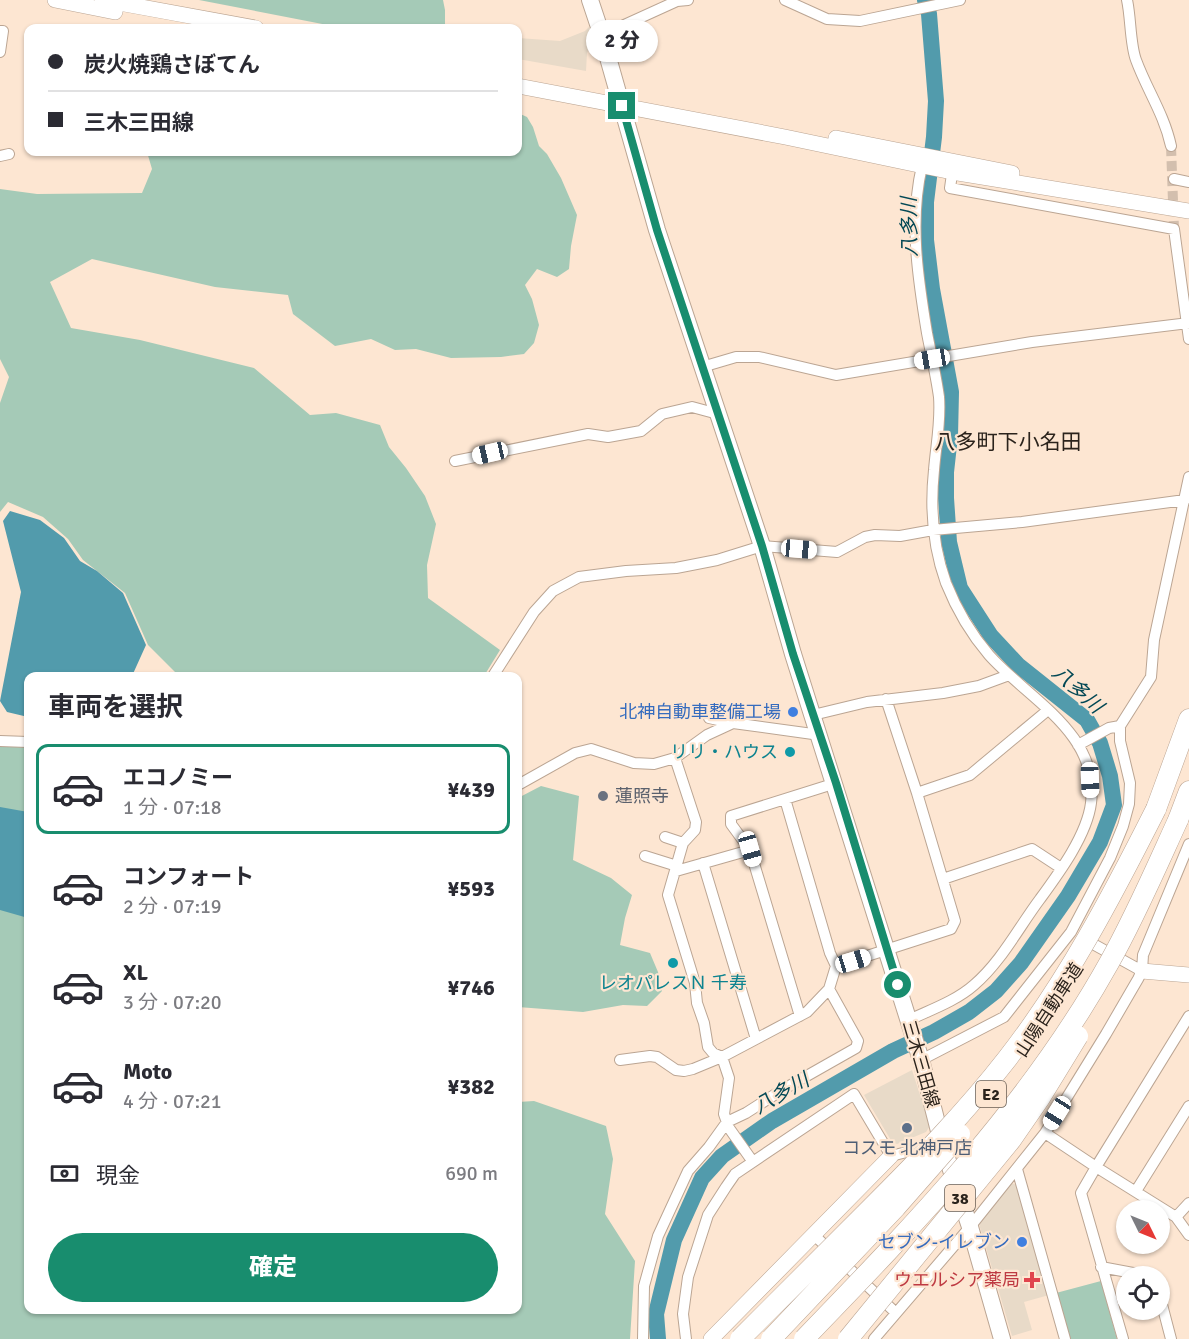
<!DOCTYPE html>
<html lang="ja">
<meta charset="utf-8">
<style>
body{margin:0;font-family:Signika,"Noto Sans JP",sans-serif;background:#f2f2f3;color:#2b2b33;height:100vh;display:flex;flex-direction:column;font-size:22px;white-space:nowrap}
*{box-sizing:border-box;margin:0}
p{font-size:20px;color:#7c7c81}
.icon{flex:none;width:33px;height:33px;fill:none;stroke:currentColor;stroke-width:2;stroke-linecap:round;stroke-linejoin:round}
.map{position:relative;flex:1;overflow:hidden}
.drawer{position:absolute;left:24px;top:672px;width:498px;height:642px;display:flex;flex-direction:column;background:#fff;border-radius:12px;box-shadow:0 2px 4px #0004}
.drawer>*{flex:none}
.guide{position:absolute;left:24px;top:24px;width:498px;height:132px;border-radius:12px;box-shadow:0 2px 4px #0004;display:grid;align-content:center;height:132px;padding:0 24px;background:#fff}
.needle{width:39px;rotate:133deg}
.tools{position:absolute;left:1116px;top:1200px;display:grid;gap:12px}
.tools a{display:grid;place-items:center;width:54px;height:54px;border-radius:50%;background:#fff;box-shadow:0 2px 4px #0004;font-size:30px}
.end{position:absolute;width:27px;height:27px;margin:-14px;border:8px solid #188d6e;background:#fff;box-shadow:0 0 0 3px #fff}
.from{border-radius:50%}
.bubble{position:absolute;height:42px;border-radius:21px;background:#fff;box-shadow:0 2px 4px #0004;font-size:20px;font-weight:800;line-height:42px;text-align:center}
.car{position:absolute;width:18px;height:36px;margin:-18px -9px;border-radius:8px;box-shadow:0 0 4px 2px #0007;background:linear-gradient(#fff 24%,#345 0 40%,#fff 0 76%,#345 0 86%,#fff 0)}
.guide b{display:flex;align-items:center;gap:21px;height:57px;font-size:22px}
.guide b+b{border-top:2px solid #e1e1e2}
.guide i{width:15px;height:15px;background:#2b2b33}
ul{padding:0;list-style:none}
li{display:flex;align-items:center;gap:18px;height:90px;margin:0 12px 9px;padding:0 12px;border:3px solid transparent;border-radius:12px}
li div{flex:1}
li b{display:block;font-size:22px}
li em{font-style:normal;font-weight:800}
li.active{border-color:#188d6e}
li>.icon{width:54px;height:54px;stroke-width:1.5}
h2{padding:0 24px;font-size:27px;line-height:72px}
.pay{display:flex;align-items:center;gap:15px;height:66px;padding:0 24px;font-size:22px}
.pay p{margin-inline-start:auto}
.button{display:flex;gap:12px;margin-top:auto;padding:12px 24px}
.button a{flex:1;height:69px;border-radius:36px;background:#188d6e;color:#fff;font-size:24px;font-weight:800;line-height:69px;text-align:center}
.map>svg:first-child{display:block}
</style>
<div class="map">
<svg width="1189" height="1339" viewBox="0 0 1189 1339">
<rect width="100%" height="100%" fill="#fde6d2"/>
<path fill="#e8dac8" d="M 589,27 L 595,44 L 589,49 L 587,53 L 586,71 L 518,59 L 518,38 L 560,41 L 585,31 Z
M 912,1070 L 930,1126 L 926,1132 L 897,1144 L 892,1142 L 864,1095 Z
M 1011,1183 L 1017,1185 L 1049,1295 L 1024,1302 L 1032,1330 L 1012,1336 L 979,1224 Z"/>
<path fill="#a5cab7" d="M 199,0 L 443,0 L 445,10 L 445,28 L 343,28 Z
M 518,113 L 527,117 L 533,127 L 539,146 L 547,154 L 561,178 L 577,215 L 571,246 L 569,269 L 557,277 L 537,269 L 525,285 L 532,299 L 539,325 L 534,343 L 524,354 L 501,357 L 451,358 L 416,349 L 395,350 L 371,339 L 335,346 L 293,314 L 288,295 L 215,287 L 92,259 L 50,282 L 71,328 L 140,340 L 254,368 L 310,415 L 336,413 L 380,425 L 389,447 L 406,468 L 425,496 L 436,524 L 427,565 L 428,598 L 500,650 L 484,676 L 179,676 L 148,645 L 125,593 L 83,560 L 68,539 L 43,517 L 8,502 L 0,512 L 0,403 L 9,377 L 0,359 L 0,189 L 37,194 L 142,193 L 152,169 L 147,152 L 518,152 Z
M 28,745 L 28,1310 L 518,1310 L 518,1102 L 534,1101 L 606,1126 L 613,1159 L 605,1214 L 635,1261 L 630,1339 L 0,1339 L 0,747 Z
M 541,786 L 579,796 L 573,860 L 611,878 L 632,895 L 625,918 L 620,945 L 650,953 L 658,972 L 662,991 L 647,1006 L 623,1005 L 583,1012 L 518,1007 L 518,798 Z
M 1101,1281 L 1117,1339 L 1069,1339 L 1056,1293 Z"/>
<path fill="#529bac" d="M 10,511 L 40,520 L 64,538 L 80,561 L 97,571 L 123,593 L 146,645 L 132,676 L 28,676 L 28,717 L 7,712 L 0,701 L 21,592 L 3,521 Z
M 0,807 L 28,812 L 28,918 L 0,910 Z"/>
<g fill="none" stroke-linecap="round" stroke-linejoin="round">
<path stroke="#529bac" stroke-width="16" d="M 658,1339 L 656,1314 L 674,1240 L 702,1178 L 722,1156 L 772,1121 L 893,1051 L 934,1032 L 969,1012 L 996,991 L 1021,963 L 1068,896 L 1100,842 L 1114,805 L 1110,776 L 1100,743 L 1087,720 L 1018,665 L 991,636 L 960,588 L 949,542 L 946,498 L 946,472 L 950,436 L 951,392 L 932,289 L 926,240 L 926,202 L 934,137 L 936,101 L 929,14 L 925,0"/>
<path stroke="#d3bfae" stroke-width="10" stroke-dasharray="10 5" stroke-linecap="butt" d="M 1171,146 L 1174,229"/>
<defs>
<path id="street" d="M 785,0 L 827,19 L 860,21 L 960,0
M 1127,0 C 1131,18 1130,44 1136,60 C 1147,90 1164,114 1171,146
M 0,31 L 3,31 L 0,52
M 601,33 L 611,31 L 677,1 L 688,0
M 0,156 L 9,154
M 953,167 L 950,188 L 1174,229 L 1189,339
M 1174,179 L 1189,182
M 702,367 L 736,357 L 759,357 L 836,375 L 1032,342 L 1189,323
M 455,461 L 588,434 L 608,437 L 641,431 L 662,414 L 692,407 L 718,414
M 493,676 L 534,612 L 553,591 L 579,577 L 626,571 L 676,568 L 717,560 L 762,546 L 837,552 L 865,537 L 875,535 L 900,536 L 933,530 L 1022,522 L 1185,500
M 813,715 L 867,702 L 943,693 L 979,686 L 1009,675
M 709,718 L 732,723
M 0,741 L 28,742
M 1078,745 L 1109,728 L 1120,726
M 675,758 L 696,822 L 695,830 L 683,843 L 668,895 L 695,983 L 697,1003 L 704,1023 L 708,1047 L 713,1053 L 722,1057 L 729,1078 L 724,1114 L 729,1128 L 753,1162
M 518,785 L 575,753 L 591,749 L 634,763 L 654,764 L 675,758 L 707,735 L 733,723 L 820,735
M 917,793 L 970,775 L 1048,710
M 785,799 L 830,953 L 836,966
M 665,837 L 683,843
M 750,850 L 800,1016
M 645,856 L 677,866
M 703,863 L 756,1039
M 676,871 L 750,850 L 731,824 L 731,816 L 836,783
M 943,879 L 1032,849 L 1061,868
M 1084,939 L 1142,971
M 1189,1016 L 1096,1167 L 1176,1217 L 1189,1235
M 909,1020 C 930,1010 956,1001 974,985 C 1001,962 1019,927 1040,899 C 1059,873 1087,835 1091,803 C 1100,733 1028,699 989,655 C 971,634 956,608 946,583 C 933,547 930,508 934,470 C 936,445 941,422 939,397 C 936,375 931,354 927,333 C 918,279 909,221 922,166
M 620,1060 L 650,1056 L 657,1057 L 676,1070 L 684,1071 L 693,1069 L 722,1057 L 807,1012 L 829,989
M 921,1060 L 1004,1017 L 1071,932 L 1110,858 L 1123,826 L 1129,804 L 1130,783 L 1120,741 L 1120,726 L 1151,677 L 1154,640 L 1189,477
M 1045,1133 L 1096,1167 L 1081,1193 L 1123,1339
M 1017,1169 L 1065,1339
M 1136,1191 L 1189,1106
M 1176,1217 L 1189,1203
M 814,1235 L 896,1313
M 1101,1267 L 1149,1276
M 1160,1297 L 1171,1339
M 643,1339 L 644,1286 L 658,1236 L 688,1171 L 709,1147 L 727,1122 L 746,1113 L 782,1090 L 856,1048 L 858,1041 L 829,989 L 836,966 L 951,929 L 955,921 L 917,793 L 886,699
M 686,1339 L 683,1314 L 688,1277 L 708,1215 L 726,1187 L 735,1174 L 854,1094 L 891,1156 L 926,1147
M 874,1339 L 970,1227 L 1045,1133 L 1106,1034 L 1138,979 L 1142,971 L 1143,955 L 1189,844"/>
<path id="secondary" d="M 55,0 L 115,12
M 103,0 L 256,28
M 518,86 L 785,137 L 952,172 L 1189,211
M 836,138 L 1012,173
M 1142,971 L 1189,975
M 711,1339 L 891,1156"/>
<path id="primary" d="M 590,0 L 601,33 L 657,230 L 762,546 L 793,654 L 921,1060 L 942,1143 L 970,1227 L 1002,1339"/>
<path id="highway" d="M 1156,809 L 1189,719
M 1178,820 L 1189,791"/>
</defs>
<use href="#street" stroke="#bba593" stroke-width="12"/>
<use href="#secondary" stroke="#bba593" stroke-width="16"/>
<use href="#primary" stroke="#bba593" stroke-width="18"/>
<use href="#highway" stroke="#bba593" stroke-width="21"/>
<use href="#street" stroke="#fff" stroke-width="10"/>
<use href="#secondary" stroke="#fff" stroke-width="15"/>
<use href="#primary" stroke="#fff" stroke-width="16"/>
<use href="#highway" stroke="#fff" stroke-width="20"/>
<defs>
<path id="highway-bridge" d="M 740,1339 C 783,1296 826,1253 869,1210 C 917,1162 965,1113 1007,1059 C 1067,982 1112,896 1156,809
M 771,1339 L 896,1207 L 960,1134
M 804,1339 C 916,1223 1030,1105 1109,963 C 1135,917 1156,868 1178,820
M 848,1339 L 1011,1140 L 1040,1098 L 1078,1036"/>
</defs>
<use href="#highway-bridge" stroke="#bba593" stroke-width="21" stroke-linecap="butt"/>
<use href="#highway-bridge" stroke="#fff" stroke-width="20"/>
</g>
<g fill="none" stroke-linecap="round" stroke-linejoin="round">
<path stroke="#188d6e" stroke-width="8" d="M 622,106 L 657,230 L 762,546 L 793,654 L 836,783 L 898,985"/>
</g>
<g fill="#3f7fe0" stroke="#fde6d2" stroke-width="2">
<circle cx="793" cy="712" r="6"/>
<circle cx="1022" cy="1242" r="6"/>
</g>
<g fill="#0f9aa8" stroke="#fde6d2" stroke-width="2">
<circle cx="790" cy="752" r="6"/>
<circle cx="673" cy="963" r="6"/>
</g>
<circle fill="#6b7280" stroke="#fde6d2" stroke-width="2" cx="603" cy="796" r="6"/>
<circle fill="#5c6f8a" stroke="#fde6d2" stroke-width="2" cx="907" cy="1128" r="6"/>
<path fill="#e0444e" stroke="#fde6d2" stroke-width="2" d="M1029 1271h6v6h6v6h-6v6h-6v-6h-6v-6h6z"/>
<g text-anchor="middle" stroke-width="4.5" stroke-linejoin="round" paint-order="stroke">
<g fill="#fde6d2" stroke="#6a5e53" stroke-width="1.5">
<rect x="976" y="1081" width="30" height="26" rx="4.5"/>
<rect x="945" y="1185" width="30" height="26" rx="4.5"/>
</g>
<g font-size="16" font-weight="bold" fill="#2b231c">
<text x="991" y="1100">E2</text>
<text x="960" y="1204">38</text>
</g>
<g font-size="18" fill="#366cbe" stroke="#fde6d2" text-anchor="end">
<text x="781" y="718">北神自動車整備工場</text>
<text x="1010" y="1248">セブン-イレブン</text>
</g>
<g font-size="18" fill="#0d838f" stroke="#fde6d2" text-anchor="end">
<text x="778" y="758">リリ・ハウス</text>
<text x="673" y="989" text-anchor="middle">レオパレスＮ 千寿</text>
</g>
<g font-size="18" fill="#5b616d" stroke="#fde6d2" text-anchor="start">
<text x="615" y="802">蓮照寺</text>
</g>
<g font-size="18" fill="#2b231c" stroke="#fde6d2">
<text transform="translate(1049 1010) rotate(-57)" y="6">山陽自動車道</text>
<text transform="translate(921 1064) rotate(74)" y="6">三木三田線</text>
</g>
<g font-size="18" fill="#4e5e75" stroke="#fde6d2">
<text x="907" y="1154">コスモ 北神戸店</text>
</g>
<g font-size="18" fill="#be3a42" stroke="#fde6d2" text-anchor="end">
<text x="1020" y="1286">ウエルシア薬局</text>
</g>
<g font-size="20" font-style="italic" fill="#034855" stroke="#fde6d2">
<text transform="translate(909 227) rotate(-91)" y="7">八多川</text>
<text transform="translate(1078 689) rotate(42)" y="7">八多川</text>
<text transform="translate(781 1093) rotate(-30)" y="7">八多川</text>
</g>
<g font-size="21" fill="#2b231c" stroke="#fde6d2">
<text x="1008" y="449">八多町下小名田</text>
</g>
</g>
</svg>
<div class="tools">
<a><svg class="needle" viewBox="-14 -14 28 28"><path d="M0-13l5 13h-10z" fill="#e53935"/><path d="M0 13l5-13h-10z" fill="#7c7c81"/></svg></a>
<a><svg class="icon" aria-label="locate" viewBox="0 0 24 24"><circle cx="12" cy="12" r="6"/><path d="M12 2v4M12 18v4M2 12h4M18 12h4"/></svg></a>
</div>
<i class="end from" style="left:898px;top:985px"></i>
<i class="end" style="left:622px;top:106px"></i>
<div class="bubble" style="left:586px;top:20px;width:72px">2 分</div>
<i class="car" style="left:932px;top:359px;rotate:261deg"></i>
<i class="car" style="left:490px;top:453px;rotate:257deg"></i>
<i class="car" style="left:799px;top:549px;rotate:95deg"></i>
<i class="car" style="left:1090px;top:780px;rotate:178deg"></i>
<i class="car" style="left:750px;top:849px;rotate:164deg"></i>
<i class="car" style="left:853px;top:961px;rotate:73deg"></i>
<i class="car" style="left:1057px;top:1113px;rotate:212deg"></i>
<div class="guide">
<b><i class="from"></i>炭火焼鶏さぼてん</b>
<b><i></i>三木三田線</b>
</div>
<section class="drawer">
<h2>車両を選択</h2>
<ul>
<li class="active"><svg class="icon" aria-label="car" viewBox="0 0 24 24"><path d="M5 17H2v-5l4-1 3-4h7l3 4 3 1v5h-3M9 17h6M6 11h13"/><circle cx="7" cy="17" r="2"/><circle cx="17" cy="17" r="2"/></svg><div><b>エコノミー</b><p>1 分 · 07:18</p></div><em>¥439</em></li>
<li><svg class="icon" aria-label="car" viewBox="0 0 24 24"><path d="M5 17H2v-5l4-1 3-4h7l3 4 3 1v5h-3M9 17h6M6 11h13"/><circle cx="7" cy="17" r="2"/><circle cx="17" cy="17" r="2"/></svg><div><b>コンフォート</b><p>2 分 · 07:19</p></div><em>¥593</em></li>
<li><svg class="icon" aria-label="car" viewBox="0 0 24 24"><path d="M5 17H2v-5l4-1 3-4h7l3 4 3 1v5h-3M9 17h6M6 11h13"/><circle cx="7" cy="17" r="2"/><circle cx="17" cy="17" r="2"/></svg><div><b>XL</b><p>3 分 · 07:20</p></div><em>¥746</em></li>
<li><svg class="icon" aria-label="car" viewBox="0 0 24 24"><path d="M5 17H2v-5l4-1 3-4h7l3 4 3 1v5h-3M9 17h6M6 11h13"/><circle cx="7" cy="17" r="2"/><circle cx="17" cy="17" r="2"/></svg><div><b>Moto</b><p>4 分 · 07:21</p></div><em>¥382</em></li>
</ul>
<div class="pay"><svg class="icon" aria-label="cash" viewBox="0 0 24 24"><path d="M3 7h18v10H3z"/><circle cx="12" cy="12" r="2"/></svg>現金<p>690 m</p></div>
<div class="button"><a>確定</a></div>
</section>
</div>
